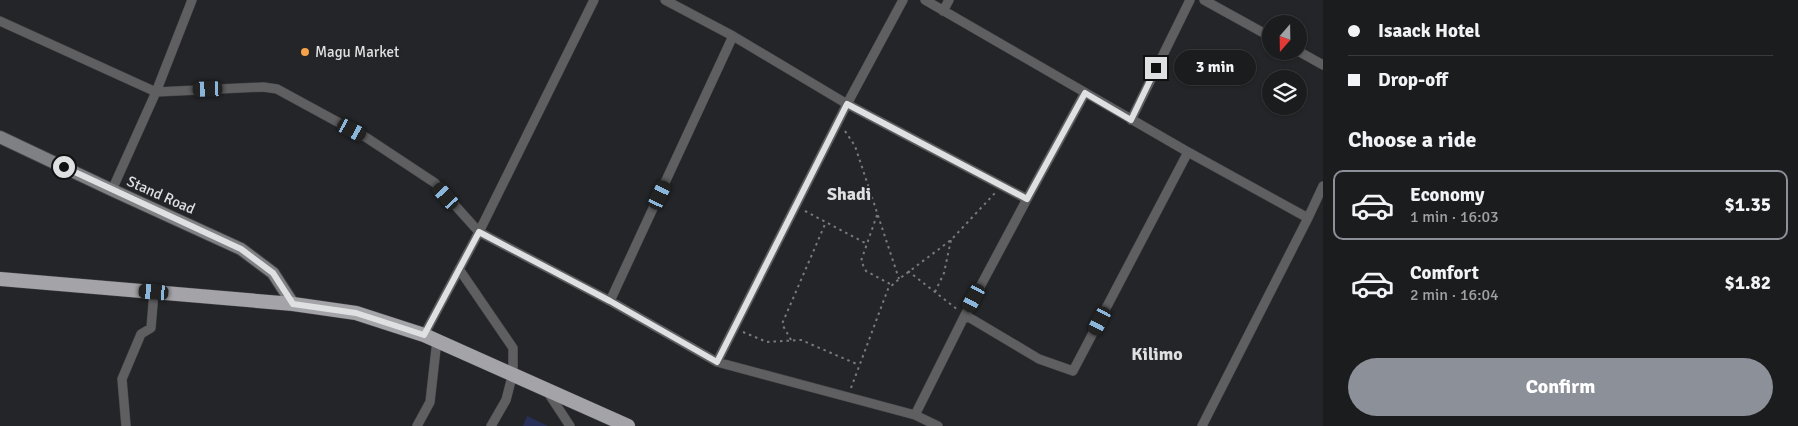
<!DOCTYPE html>
<meta charset="utf-8">
<style>
body{margin:0;font-family:Signika,sans-serif;background:#28292b;color:#f1f3f6;height:100vh;display:flex;flex-direction:column;font-size:19px;white-space:nowrap}
*{box-sizing:border-box;margin:0}
p{font-size:16px;color:#a0a1a4}
.icon{flex:none;width:28px;height:28px;fill:none;stroke:currentColor;stroke-width:2;stroke-linecap:round;stroke-linejoin:round}
.map{position:relative;flex:1;overflow:hidden}
.details{display:flex;flex-direction:column;background:#1b1c1e;width:475px}
.details>*{flex:none}
.hud{display:grid;align-content:center;height:110px;padding:0 25px;background:#1b1c1e}
.needle{width:32px;rotate:200deg}
.controls{position:absolute;left:1262px;top:15px;display:grid;gap:10px}
.controls a{display:grid;place-items:center;width:45px;height:45px;border-radius:50%;background:#1b1c1e;box-shadow:0 1px 4px #0004,0 0 0 1px #393a3c;font-size:25px}
.end{position:absolute;width:22px;height:22px;margin:-11px;border:6px solid #dfe0e2;background:#111;box-shadow:0 0 0 2px #111}
.from{border-radius:50%}
.bubble{position:absolute;height:35px;border-radius:18px;background:#1b1c1e;box-shadow:0 1px 4px #0004,0 0 0 1px #393a3c;font-size:16px;font-weight:800;line-height:35px;text-align:center}
.car{position:absolute;width:15px;height:30px;margin:-15px -8px;border-radius:6px;box-shadow:0 0 4px 1px #0007;background:linear-gradient(#222 24%,#8ab4d8 0 40%,#222 0 76%,#8ab4d8 0 86%,#222 0)}
.hud b{display:flex;align-items:center;gap:18px;height:48px;font-size:19px}
.hud b+b{border-top:1px solid #393a3c}
.hud i{width:12px;height:12px;background:#f1f3f6}
ul{padding:0;list-style:none}
li{display:flex;align-items:center;gap:15px;height:70px;margin:0 10px 8px;padding:0 15px;border:2px solid transparent;border-radius:10px}
li div{flex:1}
li b{display:block;font-size:19px}
li em{font-style:normal;font-weight:800}
li.current{border-color:#8c9099}
li>.icon{width:45px;height:45px;stroke-width:1.5}
h2{padding:0 25px;font-size:22px;line-height:60px}
.action{display:flex;gap:10px;margin-top:auto;padding:10px 25px}
.action a{flex:1;height:58px;border-radius:30px;background:#8c9099;color:#fff;font-size:20px;font-weight:800;line-height:58px;text-align:center}
main{display:flex;flex:1;min-height:0}
.map>svg:first-child{display:block}
</style>
<main>
<div class="map">
<svg width="1323" height="426" viewBox="0 0 1323 426">
<rect width="100%" height="100%" fill="#242528"/>
<path fill="#282f58" d="M 527,416 L 548,426 L 523,426 Z"/>
<g fill="none" stroke-linecap="round" stroke-linejoin="round">
<defs>
<path id="minor" d="M 665,0 L 733,36 L 847,104 L 1027,199 L 965,315 L 915,415
M 925,0 L 1188,152
M 1204,0 L 1271,37
M 943,11 L 949,0
M 0,21 L 156,92 L 263,87 L 277,89 L 367,138 L 435,183 L 479,232 L 610,301 L 717,362 L 915,415 L 938,426
M 1298,51 L 1323,65
M 1131,120 L 1190,0
M 112,190 L 156,92 L 192,0
M 1027,199 L 1085,93
M 1308,218 L 1323,186
M 459,269 L 513,348 L 513,373 L 506,400 L 491,426
M 610,301 L 733,36
M 965,315 L 1039,359 L 1073,371 L 1188,152 L 1308,218 L 1202,426
M 424,335 L 479,232 L 594,0
M 717,362 L 847,104 L 903,0
M 547,391 L 570,426
M 126,426 L 122,379 L 141,334 L 151,328 L 154,292
M 417,426 L 430,402 L 437,340"/>
<path id="secondary" d="M 0,137 L 112,190 L 241,249 L 273,273 L 293,304"/>
<path id="trunk" d="M 0,279 L 293,304 L 356,313 L 424,335 L 628,426"/>
</defs>
<use href="#minor" stroke="#424346" stroke-width="10"/>
<use href="#secondary" stroke="#424346" stroke-width="14"/>
<use href="#trunk" stroke="#424346" stroke-width="15"/>
<path stroke="#797a7c" stroke-width="2" stroke-dasharray="2.5 4" stroke-linecap="butt" d="M 845,131 L 855,146 L 899,279
M 805,211 L 867,244
M 877,215 L 861,261 L 866,271 L 892,285
M 908,271 L 958,310
M 935,292 L 944,273 L 951,240
M 743,332 L 767,342 L 801,340 L 859,365
M 791,340 L 782,324 L 826,222
M 851,388 L 888,289 L 899,279 L 951,240 L 995,193"/>
<use href="#minor" stroke="#5f5f61" stroke-width="9"/>
<use href="#secondary" stroke="#7f8083" stroke-width="12"/>
<use href="#trunk" stroke="#a4a4a8" stroke-width="14"/>
</g>
<g fill="none" stroke-linecap="round" stroke-linejoin="round">
<path stroke="#dfe0e2" stroke-width="6" d="M 64,167 L 241,249 L 273,273 L 293,304 L 356,313 L 424,335 L 479,232 L 610,301 L 717,362 L 847,104 L 1027,199 L 1085,93 L 1131,120 L 1156,68"/>
</g>
<circle fill="#f6a248" stroke="#242528" stroke-width="2" cx="305" cy="52" r="5"/>
<g text-anchor="middle" stroke-width="4.5" stroke-linejoin="round" paint-order="stroke">
<g font-size="15" fill="#dfe0e2" stroke="#242528" text-anchor="start">
<text x="315" y="57">Magu Market</text>
</g>
<g font-size="15" fill="#dfe0e2" stroke="#242528">
<text transform="translate(161 195) rotate(24)" y="5">Stand Road</text>
</g>
<g font-size="18" font-weight="bold" fill="#dfe0e2" stroke="#242528">
<text x="849" y="200">Shadi</text>
<text x="1157" y="360">Kilimo</text>
</g>
</g>
</svg>
<div class="controls">
<a><svg class="needle" viewBox="-14 -14 28 28"><path d="M0-13l5 13h-10z" fill="#e53935"/><path d="M0 13l5-13h-10z" fill="#a0a1a4"/></svg></a>
<a><svg class="icon" aria-label="layers" viewBox="0 0 24 24"><path d="M12 4l9 5-9 5-9-5zM3 14l9 5 9-5"/></svg></a>
</div>
<i class="end from" style="left:64px;top:167px"></i>
<i class="end" style="left:1156px;top:68px"></i>
<div class="bubble" style="left:1174px;top:50px;width:82px">3 min</div>
<i class="car" style="left:208px;top:89px;rotate:268deg"></i>
<i class="car" style="left:352px;top:130px;rotate:118deg"></i>
<i class="car" style="left:660px;top:195px;rotate:25deg"></i>
<i class="car" style="left:446px;top:196px;rotate:318deg"></i>
<i class="car" style="left:154px;top:292px;rotate:275deg"></i>
<i class="car" style="left:974px;top:298px;rotate:208deg"></i>
<i class="car" style="left:1100px;top:321px;rotate:208deg"></i>
</div>
<section class="details">
<div class="hud">
<b><i class="from"></i>Isaack Hotel</b>
<b><i></i>Drop-off</b>
</div>
<h2>Choose a ride</h2>
<ul>
<li class="current"><svg class="icon" aria-label="car" viewBox="0 0 24 24"><path d="M5 17H2v-5l4-1 3-4h7l3 4 3 1v5h-3M9 17h6M6 11h13"/><circle cx="7" cy="17" r="2"/><circle cx="17" cy="17" r="2"/></svg><div><b>Economy</b><p>1 min · 16:03</p></div><em>$1.35</em></li>
<li><svg class="icon" aria-label="car" viewBox="0 0 24 24"><path d="M5 17H2v-5l4-1 3-4h7l3 4 3 1v5h-3M9 17h6M6 11h13"/><circle cx="7" cy="17" r="2"/><circle cx="17" cy="17" r="2"/></svg><div><b>Comfort</b><p>2 min · 16:04</p></div><em>$1.82</em></li>
</ul>
<div class="action"><a>Confirm</a></div>
</section>
</main>
